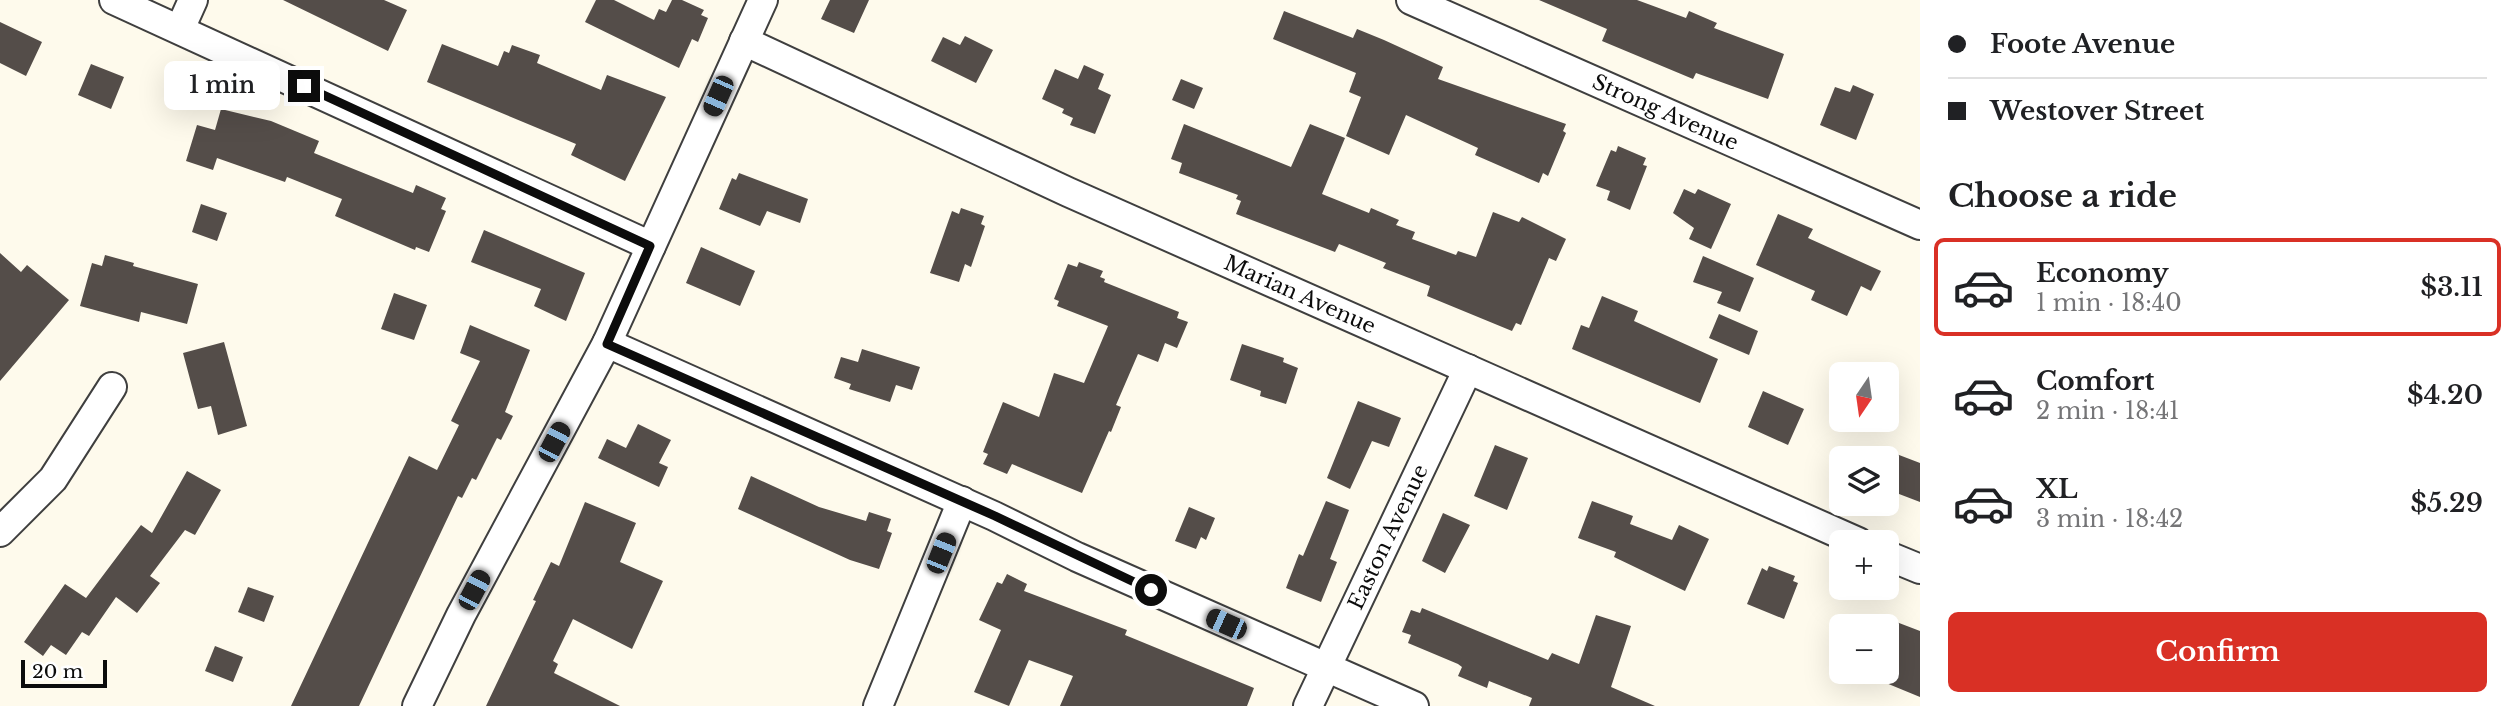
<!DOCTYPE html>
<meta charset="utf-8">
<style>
body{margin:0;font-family:"Libre Baskerville",serif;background:#f6f6f6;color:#202124;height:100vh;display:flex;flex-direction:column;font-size:26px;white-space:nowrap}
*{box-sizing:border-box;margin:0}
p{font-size:23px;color:#757577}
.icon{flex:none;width:38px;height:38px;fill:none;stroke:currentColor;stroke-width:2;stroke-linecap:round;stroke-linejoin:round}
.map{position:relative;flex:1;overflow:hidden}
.details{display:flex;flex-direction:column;background:#fff;width:595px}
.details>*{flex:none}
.top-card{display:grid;align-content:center;height:154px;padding:0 28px;background:#fff}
.needle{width:46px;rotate:193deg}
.fabs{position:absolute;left:1829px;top:362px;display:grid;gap:14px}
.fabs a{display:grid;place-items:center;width:70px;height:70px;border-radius:10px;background:#fff;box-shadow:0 7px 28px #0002;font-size:35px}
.scale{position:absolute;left:21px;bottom:18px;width:86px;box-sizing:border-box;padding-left:7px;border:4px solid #0c0c0c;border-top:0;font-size:19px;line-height:24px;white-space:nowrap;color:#0c0c0c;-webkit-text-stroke:5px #fff;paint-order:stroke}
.end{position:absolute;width:32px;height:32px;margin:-16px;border:9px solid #0c0c0c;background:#fff;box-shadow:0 0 0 4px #fff}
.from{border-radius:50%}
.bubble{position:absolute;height:49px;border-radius:10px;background:#fff;box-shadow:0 7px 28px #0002;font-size:23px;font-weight:600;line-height:49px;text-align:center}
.car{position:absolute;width:21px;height:42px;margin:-21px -10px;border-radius:9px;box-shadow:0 0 5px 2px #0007;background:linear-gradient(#222 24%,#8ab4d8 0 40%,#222 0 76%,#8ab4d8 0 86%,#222 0)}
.top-card b{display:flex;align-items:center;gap:24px;height:66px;font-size:26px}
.top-card b+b{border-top:2px solid #e0e0e0}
.top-card i{width:18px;height:18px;background:#202124}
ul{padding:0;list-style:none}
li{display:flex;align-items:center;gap:21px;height:98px;margin:0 14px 10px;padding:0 14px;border:4px solid transparent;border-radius:10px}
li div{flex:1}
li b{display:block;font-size:26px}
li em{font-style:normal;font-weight:600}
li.selected{border-color:#d93025}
li>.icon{width:63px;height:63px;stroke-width:1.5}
h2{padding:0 28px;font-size:32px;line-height:84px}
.action{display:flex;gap:14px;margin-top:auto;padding:14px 28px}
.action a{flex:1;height:80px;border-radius:10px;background:#d93025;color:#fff;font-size:28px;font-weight:600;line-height:80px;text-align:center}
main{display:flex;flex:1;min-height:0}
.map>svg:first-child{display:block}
</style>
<main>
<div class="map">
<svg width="1920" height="706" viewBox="0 0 1920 706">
<rect width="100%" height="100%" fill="#fefaec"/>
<path fill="#544d49" d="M 283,0 L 384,0 L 407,10 L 388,51 Z
M 596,0 L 614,0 L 654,20 L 659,9 L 666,12 L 672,0 L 682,0 L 704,10 L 701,15 L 708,18 L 698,42 L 692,39 L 679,68 L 585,22 Z
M 830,0 L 869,0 L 854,33 L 821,19 Z
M 1539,0 L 1637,0 L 1686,18 L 1689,11 L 1717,23 L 1714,28 L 1784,54 L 1768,99 L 1696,73 L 1693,79 L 1602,41 L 1607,29 Z
M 1284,11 L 1353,38 L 1357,29 L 1384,40 L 1443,67 L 1438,79 L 1566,124 L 1563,131 L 1566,133 L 1548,176 L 1543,173 L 1539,183 L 1475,155 L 1478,148 L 1406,115 L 1389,155 L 1346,136 L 1361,97 L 1349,92 L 1356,73 L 1273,39 Z
M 0,22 L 42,42 L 26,76 L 0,63 Z
M 965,36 L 993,50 L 976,83 L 931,61 L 943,37 L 960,45 Z
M 442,44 L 498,66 L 504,51 L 509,53 L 512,45 L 540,55 L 537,63 L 601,90 L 607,75 L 666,97 L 625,181 L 571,155 L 576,144 L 427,82 Z
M 91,64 L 124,77 L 111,109 L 78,95 Z
M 1084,65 L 1104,74 L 1098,89 L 1111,95 L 1095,134 L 1070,125 L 1073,118 L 1062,113 L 1064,109 L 1042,99 L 1055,69 L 1078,79 Z
M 1181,79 L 1203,88 L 1194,109 L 1172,100 Z
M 1853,85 L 1874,94 L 1856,140 L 1820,125 L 1835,87 L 1850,92 Z
M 221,109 L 271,121 L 319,141 L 314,153 L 413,193 L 416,185 L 446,198 L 441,209 L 446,211 L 429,252 L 416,247 L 415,250 L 335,216 L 342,199 L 287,177 L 285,182 L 217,158 L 213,170 L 186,161 L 197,125 L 215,130 Z
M 1184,124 L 1291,167 L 1310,124 L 1345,138 L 1322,194 L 1369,213 L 1371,208 L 1399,220 L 1396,225 L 1415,232 L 1412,239 L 1456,255 L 1458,251 L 1476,257 L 1493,212 L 1519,222 L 1522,217 L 1566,239 L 1556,261 L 1549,258 L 1521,325 L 1516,323 L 1512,331 L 1427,296 L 1430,286 L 1383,268 L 1386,263 L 1339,244 L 1335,252 L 1236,214 L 1241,201 L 1236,199 L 1238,195 L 1179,173 L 1182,163 L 1171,159 Z
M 1618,146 L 1646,158 L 1643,165 L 1647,166 L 1630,210 L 1607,200 L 1610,191 L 1596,186 L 1611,150 L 1616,152 Z
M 739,173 L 808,199 L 800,223 L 767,211 L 760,226 L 719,209 L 732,178 L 736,180 Z
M 1684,189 L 1695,194 L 1698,189 L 1731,204 L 1711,249 L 1689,239 L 1694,228 L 1673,213 Z
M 201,204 L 227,213 L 217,241 L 192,232 Z
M 961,208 L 984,216 L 981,224 L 985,226 L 971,267 L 965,264 L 959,282 L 930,273 L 952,211 L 959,214 Z
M 1778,214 L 1813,229 L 1808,238 L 1881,271 L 1871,291 L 1861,286 L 1847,316 L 1811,300 L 1815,291 L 1756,265 Z
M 484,230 L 585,273 L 566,321 L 534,306 L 541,289 L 471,262 Z
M 701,247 L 755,271 L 740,306 L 686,283 Z
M 0,253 L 21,272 L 27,265 L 69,300 L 0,381 Z
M 105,255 L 134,263 L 133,266 L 198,284 L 187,324 L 141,312 L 139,322 L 80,306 L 92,263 L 102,266 Z
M 1703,256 L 1754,278 L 1740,312 L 1717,303 L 1722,292 L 1693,282 Z
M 1079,262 L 1103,271 L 1100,277 L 1105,279 L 1104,282 L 1179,312 L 1177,318 L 1188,322 L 1177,348 L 1165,343 L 1158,362 L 1138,354 L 1116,405 L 1121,407 L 1111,432 L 1109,431 L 1082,493 L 1012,464 L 1007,474 L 983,464 L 988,454 L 983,452 L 1003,402 L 1039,417 L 1054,373 L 1084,383 L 1108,326 L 1057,306 L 1059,301 L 1054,299 L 1068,264 L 1077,267 Z
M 394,293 L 427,305 L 414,340 L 381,329 Z
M 1602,296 L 1638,311 L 1634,321 L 1718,359 L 1700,403 L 1572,349 L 1581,325 L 1589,328 Z
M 1719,314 L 1758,331 L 1749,355 L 1709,338 Z
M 470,325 L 530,350 L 505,412 L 513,416 L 501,440 L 497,438 L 476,480 L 472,478 L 462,498 L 458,496 L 359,706 L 291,706 L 409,456 L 437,470 L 459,425 L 451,421 L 480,361 L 460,353 Z
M 224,342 L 247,426 L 218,435 L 211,406 L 198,409 L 183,353 Z
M 1242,344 L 1284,358 L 1283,362 L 1298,368 L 1286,404 L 1260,396 L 1261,391 L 1230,380 Z
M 862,349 L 920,367 L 912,390 L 896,385 L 890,402 L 849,389 L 851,384 L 834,378 L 841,357 L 858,362 Z
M 1763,391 L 1804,409 L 1788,445 L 1748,427 Z
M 1358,401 L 1401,418 L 1389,447 L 1372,441 L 1350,489 L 1327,478 Z
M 638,424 L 671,440 L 659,463 L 668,467 L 659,487 L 598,458 L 607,439 L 626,448 Z
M 1495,445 L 1528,458 L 1507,510 L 1474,496 Z
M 1886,450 L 1920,463 L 1920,502 L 1886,489 Z
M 187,471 L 221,490 L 195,535 L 185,530 L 150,576 L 160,583 L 137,613 L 116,597 L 89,636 L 82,632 L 66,655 L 51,645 L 43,656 L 24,642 L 65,584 L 86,598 L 141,525 L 152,533 Z
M 751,476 L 819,507 L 866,521 L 869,512 L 891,519 L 887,531 L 892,533 L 879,569 L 850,560 L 738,509 Z
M 1326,501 L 1349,510 L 1330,559 L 1337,562 L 1321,602 L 1286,588 L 1299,554 L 1303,556 Z
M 1592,501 L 1633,516 L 1630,524 L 1672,540 L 1679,525 L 1709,539 L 1685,591 L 1614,557 L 1616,552 L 1578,538 Z
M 585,502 L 636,523 L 620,562 L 663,581 L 632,649 L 573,619 L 553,661 L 558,664 L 554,673 L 620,706 L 486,706 L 536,601 L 533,600 L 551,562 L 559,566 Z
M 1189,507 L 1215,518 L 1206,540 L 1201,537 L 1196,549 L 1175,541 Z
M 1443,513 L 1470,525 L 1445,573 L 1422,561 Z
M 1769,566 L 1795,576 L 1793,581 L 1798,583 L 1784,619 L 1747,604 L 1762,568 L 1767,571 Z
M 1007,574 L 1027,584 L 1024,591 L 1127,630 L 1125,635 L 1254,688 L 1247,706 L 1060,706 L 1073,676 L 1029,660 L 1009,706 L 974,692 L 1001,630 L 979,620 L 997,582 L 1002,584 Z
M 248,587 L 274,596 L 264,622 L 238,612 Z
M 1422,608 L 1548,660 L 1552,653 L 1579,664 L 1596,615 L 1631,626 L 1611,687 L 1655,706 L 1529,706 L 1532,698 L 1489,681 L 1487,688 L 1458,676 L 1462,667 L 1458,664 L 1408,643 L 1411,635 L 1402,632 L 1411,610 L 1420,613 Z
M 1886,618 L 1920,631 L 1920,697 L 1886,683 Z
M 215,646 L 243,657 L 233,682 L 205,671 Z"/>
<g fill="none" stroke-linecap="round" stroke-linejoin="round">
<defs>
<g id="minor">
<path d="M 114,0 L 651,246"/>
<path id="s1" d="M 1411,0 L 1920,225"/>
<path d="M 180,29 L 193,0"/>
<path id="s2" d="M 744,41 L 1068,192 L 1858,542"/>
<path d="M 607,343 L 994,516 L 1077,557 L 1414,706"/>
<path d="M 0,532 L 53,479 L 112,387"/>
<path d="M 1886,555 L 1920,569"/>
<path d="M 417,706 L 461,615 L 607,343 L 763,0"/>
<path d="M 878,706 L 962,501"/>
<path id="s3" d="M 1308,706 L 1468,369"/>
</g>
</defs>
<use href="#minor" stroke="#3f3f3f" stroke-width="32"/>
<use href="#minor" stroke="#fff" stroke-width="28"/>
</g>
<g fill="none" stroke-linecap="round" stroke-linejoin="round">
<path stroke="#0c0c0c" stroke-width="9" d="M 304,86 L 650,246 L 607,344 L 995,516 L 1151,590"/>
</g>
<g text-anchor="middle" stroke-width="7" stroke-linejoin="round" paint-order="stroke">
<g font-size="21" fill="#0c0c0c" stroke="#fff">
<text dy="7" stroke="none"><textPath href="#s1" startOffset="278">Strong Avenue</textPath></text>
<text dy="7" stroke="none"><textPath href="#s2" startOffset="611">Marian Avenue</textPath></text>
<text dy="7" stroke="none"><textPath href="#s3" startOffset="187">Easton Avenue</textPath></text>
</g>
</g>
</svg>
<div class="fabs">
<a><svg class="needle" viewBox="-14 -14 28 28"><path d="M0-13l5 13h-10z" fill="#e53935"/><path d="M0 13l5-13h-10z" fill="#757577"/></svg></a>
<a><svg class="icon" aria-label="layers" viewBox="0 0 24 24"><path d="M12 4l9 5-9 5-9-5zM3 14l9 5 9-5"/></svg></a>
<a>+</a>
<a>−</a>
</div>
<div class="scale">20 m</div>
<i class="end from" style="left:1151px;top:590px"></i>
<i class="end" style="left:304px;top:86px"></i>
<div class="bubble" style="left:164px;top:61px;width:116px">1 min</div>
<i class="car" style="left:718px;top:96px;rotate:204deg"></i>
<i class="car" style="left:554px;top:442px;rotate:28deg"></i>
<i class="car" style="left:941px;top:553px;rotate:22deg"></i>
<i class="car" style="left:474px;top:590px;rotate:28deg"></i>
<i class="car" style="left:1226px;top:624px;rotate:294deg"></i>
</div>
<section class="details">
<div class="top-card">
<b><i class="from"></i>Foote Avenue</b>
<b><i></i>Westover Street</b>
</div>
<h2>Choose a ride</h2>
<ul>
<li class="selected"><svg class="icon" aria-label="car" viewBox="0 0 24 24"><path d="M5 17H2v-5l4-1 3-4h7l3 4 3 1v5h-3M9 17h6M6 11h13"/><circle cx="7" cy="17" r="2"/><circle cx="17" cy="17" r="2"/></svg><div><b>Economy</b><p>1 min · 18:40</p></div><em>$3.11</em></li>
<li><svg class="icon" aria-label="car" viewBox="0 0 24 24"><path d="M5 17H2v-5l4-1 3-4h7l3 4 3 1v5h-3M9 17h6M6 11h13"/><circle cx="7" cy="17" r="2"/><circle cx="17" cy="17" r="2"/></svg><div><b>Comfort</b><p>2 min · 18:41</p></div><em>$4.20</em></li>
<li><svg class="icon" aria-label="car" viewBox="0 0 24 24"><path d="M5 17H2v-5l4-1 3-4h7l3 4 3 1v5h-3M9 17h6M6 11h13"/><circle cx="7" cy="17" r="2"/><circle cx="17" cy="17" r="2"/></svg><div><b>XL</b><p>3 min · 18:42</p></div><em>$5.29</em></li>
</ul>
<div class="action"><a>Confirm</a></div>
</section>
</main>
